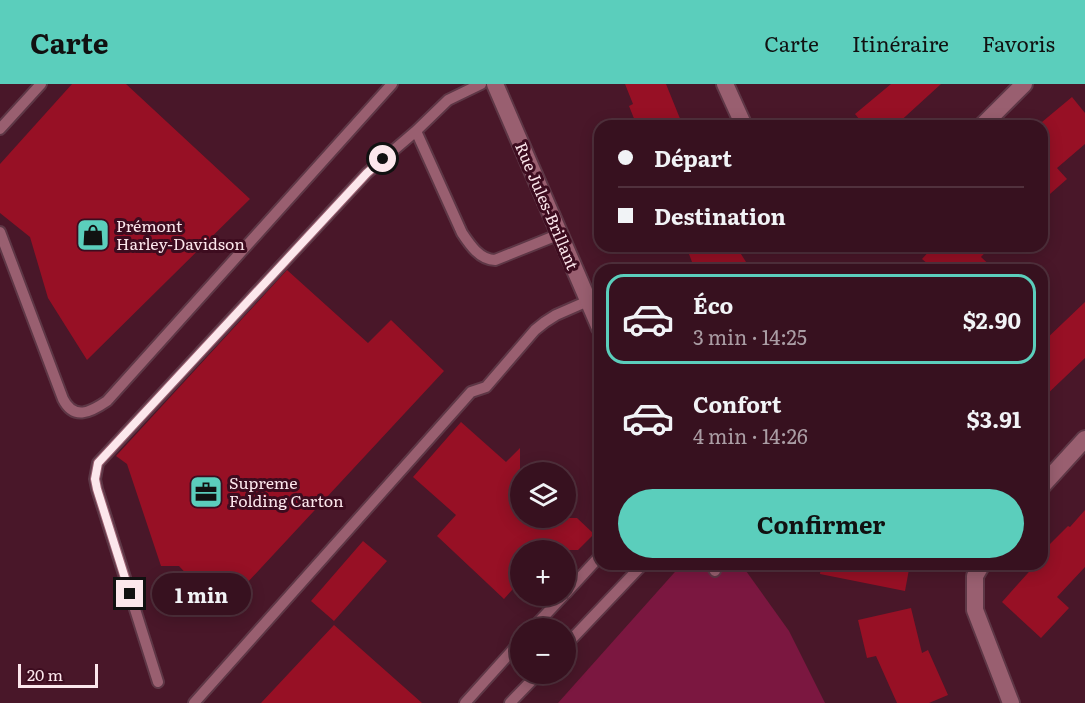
<!DOCTYPE html>
<html lang="fr">
<meta charset="utf-8">
<style>
body{margin:0;font-family:Literata,serif;background:#421f2c;color:#f1f3f6;height:100vh;display:flex;flex-direction:column;font-size:22px;white-space:nowrap}
*{box-sizing:border-box;margin:0}
p{font-size:20px;color:#aa9da4}
.icon{flex:none;width:33px;height:33px;fill:none;stroke:currentColor;stroke-width:2;stroke-linecap:round;stroke-linejoin:round}
.map{position:relative;flex:1;overflow:hidden}
.sheet{position:absolute;left:594px;top:180px;width:454px;height:306px;display:flex;flex-direction:column;background:#37111f;border-radius:18px;box-shadow:0 3px 15px #0003,0 0 0 2px #51313d}
.sheet>*{flex:none}
.guide{position:absolute;left:594px;top:36px;width:454px;height:132px;border-radius:18px;box-shadow:0 3px 15px #0003,0 0 0 2px #51313d;display:grid;align-content:center;height:132px;padding:0 24px;background:#37111f}
.controls{position:absolute;left:510px;top:378px;display:grid;gap:12px}
.controls a{display:grid;place-items:center;width:66px;height:66px;border-radius:50%;background:#37111f;box-shadow:0 3px 15px #0003,0 0 0 2px #51313d;font-size:30px}
.scale{position:absolute;left:18px;bottom:15px;width:80px;box-sizing:border-box;padding-left:6px;border:3px solid #fce7ec;border-top:0;font-size:16px;line-height:21px;white-space:nowrap;color:#fce7ec;-webkit-text-stroke:4px #3d0c1f;paint-order:stroke}
.end{position:absolute;width:27px;height:27px;margin:-14px;border:8px solid #fce7ec;background:#111;box-shadow:0 0 0 3px #111}
.from{border-radius:50%}
.bubble{position:absolute;height:42px;border-radius:21px;background:#37111f;box-shadow:0 3px 15px #0003,0 0 0 2px #51313d;font-size:20px;font-weight:700;line-height:42px;text-align:center}
.guide b{display:flex;align-items:center;gap:21px;height:57px;font-size:22px}
.guide b+b{border-top:2px solid #51313d}
.guide i{width:15px;height:15px;background:#f1f3f6}
ul{padding:10px 0 0;list-style:none}
li{display:flex;align-items:center;gap:18px;height:90px;margin:0 12px 9px;padding:0 12px;border:3px solid transparent;border-radius:18px}
li div{flex:1}
li b{display:block;font-size:22px}
li em{font-style:normal;font-weight:700}
li.active{border-color:#5bcebc}
li>.icon{width:54px;height:54px;stroke-width:1.5}
.action{display:flex;gap:12px;margin-top:auto;padding:12px 24px}
.action a{flex:1;height:69px;border-radius:36px;background:#5bcebc;color:#111;font-size:24px;font-weight:700;line-height:69px;text-align:center}
header{display:flex;align-items:center;gap:36px;box-sizing:border-box;height:84px;padding:0 30px;background:#5bcebc;color:#111}
header strong{font-size:28px}
nav{display:flex;gap:33px;margin-inline-start:auto;font-size:21px}
.map>svg:first-child{display:block}
</style>
<header>
<strong>Carte</strong>
<nav><a>Carte</a><a>Itinéraire</a><a>Favoris</a></nav>
</header>
<div class="map">
<svg width="1085" height="619" viewBox="0 0 1085 619">
<rect width="100%" height="100%" fill="#491729"/>
<path fill="#7b1740" d="M 682,480 L 741,480 L 789,547 L 825,619 L 558,619 Z"/>
<path fill="#971025" d="M 72,0 L 126,0 L 250,115 L 87,276 L 48,214 L 30,153 L 0,129 L 0,80 Z
M 625,0 L 666,0 L 683,42 L 637,42 L 629,22 L 633,20 Z
M 891,0 L 941,0 L 895,42 L 865,42 L 855,30 Z
M 1072,13 L 1085,29 L 1085,60 L 1057,84 L 1067,95 L 1042,117 L 1042,38 Z
M 686,162 L 736,162 L 751,186 L 695,186 Z
M 934,162 L 991,162 L 981,173 L 995,186 L 935,186 L 922,175 Z
M 287,186 L 368,259 L 391,236 L 444,287 L 221,527 L 179,482 L 161,482 L 127,380 L 116,372 Z
M 1085,218 L 1085,274 L 1042,315 L 1042,259 Z
M 461,338 L 506,378 L 520,364 L 520,434 L 577,434 L 594,450 L 578,466 L 520,466 L 520,497 L 504,515 L 437,452 L 456,431 L 413,393 Z
M 1085,426 L 1085,483 L 1057,513 L 1069,524 L 1041,554 L 1002,518 L 1036,480 L 1042,480 L 1042,468 L 1068,442 L 1070,443 Z
M 363,457 L 387,477 L 334,537 L 311,517 Z
M 821,480 L 910,480 L 905,507 L 820,490 Z
M 911,524 L 922,569 L 928,566 L 948,611 L 929,619 L 897,619 L 876,572 L 867,574 L 858,536 Z
M 334,541 L 422,619 L 261,619 Z"/>
<g fill="none" stroke-linecap="round" stroke-linejoin="round">
<defs>
<path id="service" d="M 481,0 L 448,16 L 416,47 L 462,149 C 470,161 480,176 495,176 L 560,150
M 0,45 L 41,0
M 0,148 L 63,315 C 74,337 91,328 107,317 L 392,0
M 711,480 L 715,487
M 566,509 L 600,472
M 533,544 L 563,512
M 566,561 L 643,480
M 158,598 L 97,405 L 95,395 L 98,379 L 367,89 L 416,47
M 194,619 L 471,308 L 486,303 L 535,246 L 545,238 L 556,231 L 588,217
M 465,619 L 520,558
M 510,619 L 538,590"/>
<path id="minor" d="M 495,0 L 600,244
M 725,0 L 744,42
M 982,42 L 1024,0
M 1042,402 L 1085,355
M 982,480 L 975,492 L 975,526 L 1011,619"/>
</defs>
<use href="#service" stroke="#5e3746" stroke-width="14"/>
<use href="#minor" stroke="#5e3746" stroke-width="20"/>
<use href="#service" stroke="#995f70" stroke-width="10"/>
<use href="#minor" stroke="#995f70" stroke-width="16"/>
</g>
<g fill="none" stroke-linecap="round" stroke-linejoin="round">
<path stroke="#fce7ec" stroke-width="8" d="M 130,510 L 97,405 L 95,395 L 98,379 L 367,89 L 383,75"/>
</g>
<defs>
<symbol id="shop-square" viewBox="-11 -11 22 22"><rect x="-9" y="-9" width="18" height="18" rx="4" fill="#5bcebc" stroke="#3d0c1f"/><path d="M-5-2.5h2.3a2.7 3.5 0 0 1 5.4 0H5L5.5 6h-11ZM-1.5-2.5h3a1.5 2.3 0 0 0-3 0Z" fill="#111"/></symbol>
<symbol id="office-square" viewBox="-11 -11 22 22"><rect x="-9" y="-9" width="18" height="18" rx="4" fill="#5bcebc" stroke="#3d0c1f"/><path d="M-6-3h4V-5.5h4V-3h4V5H-6ZM-1-4.5V-3h2v-1.5ZM-6 0V1H6V0Z" fill="#111"/></symbol>
</defs>
<g fill-rule="evenodd">
<use href="#shop-square" x="74" y="132" width="38" height="38"/>
<use href="#office-square" x="187" y="389" width="38" height="38"/>
</g>
<g text-anchor="middle" stroke-width="6" stroke-linejoin="round" paint-order="stroke">
<g font-size="16" fill="#fce7ec" stroke="#3d0c1f">
<text transform="translate(547 122) rotate(67)" y="6">Rue Jules-Brillant</text>
</g>
<g font-size="16" fill="#fce7ec" stroke="#3d0c1f" text-anchor="start">
<text x="116" y="148">Prémont<tspan x="116" dy="18">Harley-Davidson</tspan></text>
<text x="229" y="405">Supreme<tspan x="229" dy="18">Folding Carton</tspan></text>
</g>
</g>
</svg>
<div class="controls">
<a><svg class="icon" aria-label="layers" viewBox="0 0 24 24"><path d="M12 4l9 5-9 5-9-5zM3 14l9 5 9-5"/></svg></a>
<a>+</a>
<a>−</a>
</div>
<div class="scale">20 m</div>
<i class="end from" style="left:383px;top:75px"></i>
<i class="end" style="left:130px;top:510px"></i>
<div class="bubble" style="left:152px;top:489px;width:99px">1 min</div>
<div class="guide">
<b><i class="from"></i>Départ</b>
<b><i></i>Destination</b>
</div>
<section class="sheet">
<ul>
<li class="active"><svg class="icon" aria-label="car" viewBox="0 0 24 24"><path d="M5 17H2v-5l4-1 3-4h7l3 4 3 1v5h-3M9 17h6M6 11h13"/><circle cx="7" cy="17" r="2"/><circle cx="17" cy="17" r="2"/></svg><div><b>Éco</b><p>3 min · 14:25</p></div><em>$2.90</em></li>
<li><svg class="icon" aria-label="car" viewBox="0 0 24 24"><path d="M5 17H2v-5l4-1 3-4h7l3 4 3 1v5h-3M9 17h6M6 11h13"/><circle cx="7" cy="17" r="2"/><circle cx="17" cy="17" r="2"/></svg><div><b>Confort</b><p>4 min · 14:26</p></div><em>$3.91</em></li>
</ul>
<div class="action"><a>Confirmer</a></div>
</section>
</div>
